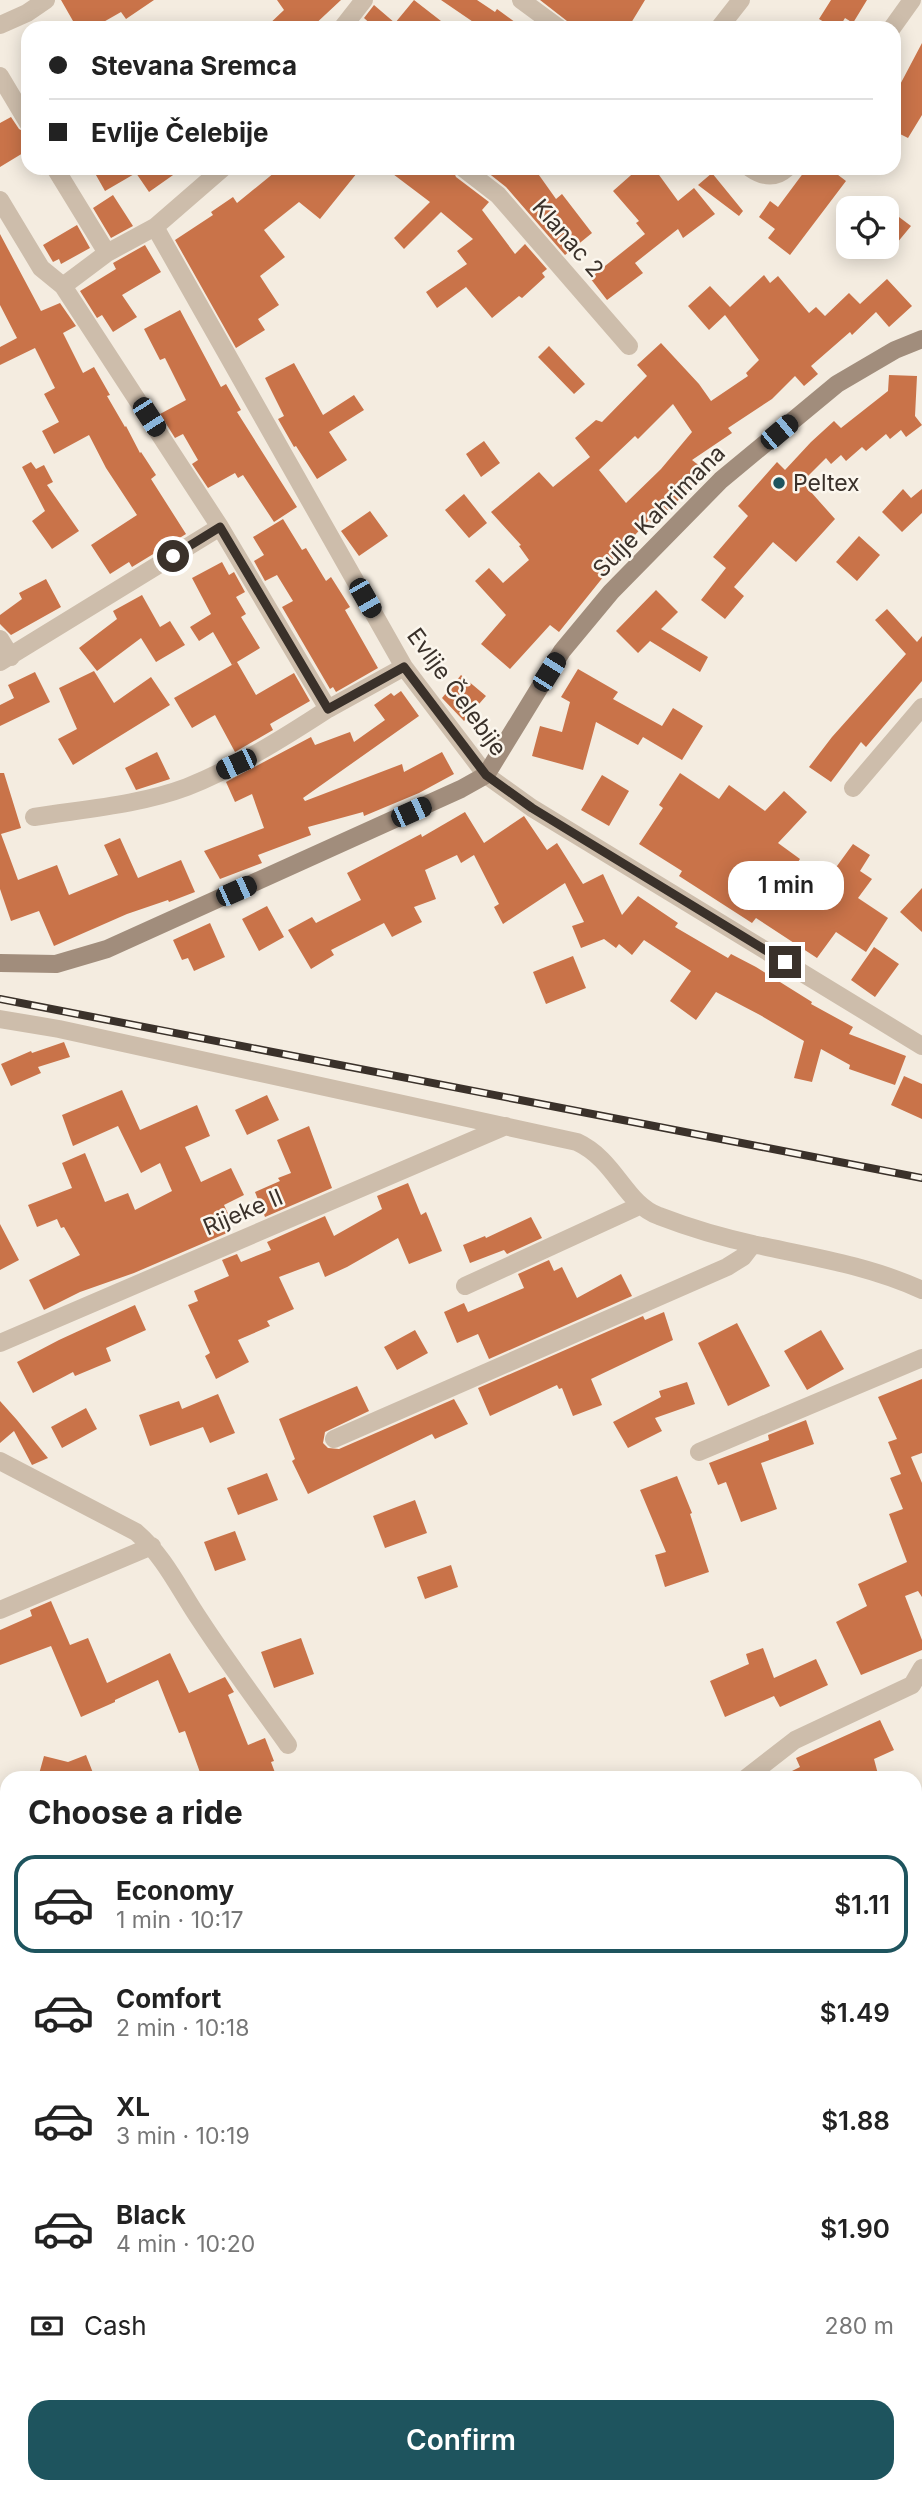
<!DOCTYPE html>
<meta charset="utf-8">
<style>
body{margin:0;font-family:Inter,sans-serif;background:#f2f2f2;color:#222;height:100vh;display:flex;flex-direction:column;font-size:26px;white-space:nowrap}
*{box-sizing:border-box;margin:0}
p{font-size:23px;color:#767676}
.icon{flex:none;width:38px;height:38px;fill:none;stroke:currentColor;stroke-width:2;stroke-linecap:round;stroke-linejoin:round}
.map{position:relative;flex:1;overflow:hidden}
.panel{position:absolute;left:0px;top:1771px;width:922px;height:723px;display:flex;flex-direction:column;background:#fff;border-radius:21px 21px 0 0;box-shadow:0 4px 18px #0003}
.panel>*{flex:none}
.top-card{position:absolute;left:21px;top:21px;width:880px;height:154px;border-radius:21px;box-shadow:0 4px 18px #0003;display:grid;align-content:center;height:154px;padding:0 28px;background:#fff}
.buttons{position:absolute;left:836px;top:196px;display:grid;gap:14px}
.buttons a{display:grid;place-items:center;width:63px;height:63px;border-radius:14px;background:#fff;box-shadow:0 4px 18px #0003;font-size:35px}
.end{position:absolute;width:32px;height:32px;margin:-16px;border:9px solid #3a312a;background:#fff;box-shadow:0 0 0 4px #fff}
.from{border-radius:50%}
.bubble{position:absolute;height:49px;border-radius:21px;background:#fff;box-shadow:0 4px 18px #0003;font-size:23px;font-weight:600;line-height:49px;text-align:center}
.car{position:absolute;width:21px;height:42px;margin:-21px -10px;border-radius:9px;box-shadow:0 0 5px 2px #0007;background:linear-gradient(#222 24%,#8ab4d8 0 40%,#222 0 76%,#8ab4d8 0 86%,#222 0)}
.top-card b{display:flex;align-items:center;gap:24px;height:66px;font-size:26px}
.top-card b+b{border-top:2px solid #e0e0e0}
.top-card i{width:18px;height:18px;background:#222}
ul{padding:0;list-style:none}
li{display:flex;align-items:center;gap:21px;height:98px;margin:0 14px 10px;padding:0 14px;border:4px solid transparent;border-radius:21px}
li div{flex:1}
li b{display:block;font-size:26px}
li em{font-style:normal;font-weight:600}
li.selected{border-color:#1e545e}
li>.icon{width:63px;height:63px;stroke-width:1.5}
h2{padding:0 28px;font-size:32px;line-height:84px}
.pay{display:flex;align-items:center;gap:18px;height:77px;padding:0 28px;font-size:26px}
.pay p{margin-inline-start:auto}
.primary-button{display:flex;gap:14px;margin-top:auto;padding:14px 28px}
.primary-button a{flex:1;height:80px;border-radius:21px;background:#1e545e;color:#fff;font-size:28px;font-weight:600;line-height:80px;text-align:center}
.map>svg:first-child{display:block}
</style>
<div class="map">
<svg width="922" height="2493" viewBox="0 0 922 2493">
<rect width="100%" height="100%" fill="#f4ece0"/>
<path fill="#b4c49f" d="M 232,2487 L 321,2487 L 306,2493 L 239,2493 Z"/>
<path fill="#c97349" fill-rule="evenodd" d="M 61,0 L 154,0 L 126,19 L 121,12 L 93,28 L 77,28 Z
M 277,0 L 341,0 L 311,28 L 265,28 L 284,10 Z
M 414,0 L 450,28 L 375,28 L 364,18 L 374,5 L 395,23 Z
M 441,0 L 477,0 L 495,12 L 497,9 L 523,28 L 482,28 Z
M 540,0 L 645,0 L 628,28 L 576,28 Z
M 831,0 L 867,0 L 853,23 L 845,18 L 839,28 L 834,28 L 819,19 Z
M 922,43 L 922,115 L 908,138 L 894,131 L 894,96 Z
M 11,117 L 19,129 L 28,134 L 28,150 L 0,167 L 0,123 Z
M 92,168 L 183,168 L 149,192 L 136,173 L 105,191 Z
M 280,168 L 361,168 L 320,219 L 299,202 L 264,230 L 285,257 L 260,276 L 279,305 L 258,319 L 265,330 L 236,348 L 175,240 L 213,215 L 211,212 L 233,197 L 237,203 Z
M 385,168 L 452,168 L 456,177 L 489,202 L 482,210 L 515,254 L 525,244 L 547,269 L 542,273 L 545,277 L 522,298 L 519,296 L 492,318 L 466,287 L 437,308 L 426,292 L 467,264 L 457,251 L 473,239 L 441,212 L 404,249 L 394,238 L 430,202 Z
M 482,168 L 534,168 L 556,199 L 562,194 L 592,233 L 565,255 L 506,187 Z
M 639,168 L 654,168 L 678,201 L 694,188 L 715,214 L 683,238 L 678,229 L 635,263 L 643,273 L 607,300 L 590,278 L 645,234 L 636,223 L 639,221 L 613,191 Z
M 807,168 L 829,168 L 846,181 L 790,255 L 768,238 L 775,229 L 759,217 L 770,201 L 778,207 Z
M 712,173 L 743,211 L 739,216 L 698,185 Z
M 113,195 L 133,226 L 111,238 L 93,208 Z
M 887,208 L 911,226 L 887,255 Z
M 77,225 L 90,248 L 61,264 L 59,259 L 53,262 L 43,245 Z
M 0,234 L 41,311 L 60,303 L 76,326 L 63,333 L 83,373 L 94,367 L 110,395 L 107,396 L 125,427 L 126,426 L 140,453 L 141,452 L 156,475 L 151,479 L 186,534 L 132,567 L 129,562 L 110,574 L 91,545 L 137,515 L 106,468 L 89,435 L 54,454 L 42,431 L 59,422 L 44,394 L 55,388 L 35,348 L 0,365 L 0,347 L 17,338 L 0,305 Z
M 145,245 L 161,272 L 122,295 L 137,317 L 113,332 L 102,315 L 97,318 L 80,291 L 116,269 L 113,263 Z
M 764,275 L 770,283 L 778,276 L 809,313 L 816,307 L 825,316 L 849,293 L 860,304 L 887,279 L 912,306 L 889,327 L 876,312 L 852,335 L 850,332 L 811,366 L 818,374 L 804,386 L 795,376 L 772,399 L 728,428 L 732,433 L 692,460 L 705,470 L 684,495 L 652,524 L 649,520 L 604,568 L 608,571 L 559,632 L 550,625 L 510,669 L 481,644 L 506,615 L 475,581 L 489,568 L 503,583 L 529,560 L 519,546 L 521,545 L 491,512 L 539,472 L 553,487 L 590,457 L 575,438 L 596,420 L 602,422 L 647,376 L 637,365 L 661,343 L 699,384 L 711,401 L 748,376 L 746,373 L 759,360 L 725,315 L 709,330 L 688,306 L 710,286 L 730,307 ZM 673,404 L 692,432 L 661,469 L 626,503 L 599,470 L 635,436 L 638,439 Z
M 180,310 L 221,387 L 226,384 L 241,410 L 237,412 L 297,507 L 274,522 L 243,475 L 238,478 L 235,473 L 208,488 L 192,464 L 198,460 L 183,434 L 175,438 L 160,414 L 186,400 L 165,358 L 160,360 L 144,329 Z
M 549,346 L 585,384 L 574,394 L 538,357 Z
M 294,363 L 323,415 L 354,395 L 364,410 L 329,432 L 347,460 L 317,479 L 296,446 L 294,447 L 278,419 L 284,416 L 265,378 Z
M 889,375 L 917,376 L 915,416 L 922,425 L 906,437 L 901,430 L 890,439 L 886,434 L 866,451 L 862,447 L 846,461 L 841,455 L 831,464 L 826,458 L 802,482 L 835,519 L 796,562 L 773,542 L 734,587 L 744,596 L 725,619 L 701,600 L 726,568 L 713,557 L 748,516 L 738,506 L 777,462 L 785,470 L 811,442 L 834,421 L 841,428 L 888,391 Z
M 484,441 L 500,463 L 481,477 L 466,454 Z
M 31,462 L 36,469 L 44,465 L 53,482 L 47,485 L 79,531 L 52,549 L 32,521 L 45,511 L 22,467 Z
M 903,489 L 911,498 L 922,489 L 922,513 L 902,532 L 882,512 Z
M 464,494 L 487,523 L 469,538 L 445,510 Z
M 370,511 L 388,536 L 359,556 L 341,531 Z
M 283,519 L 302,550 L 306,548 L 326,581 L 331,577 L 350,607 L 345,610 L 378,668 L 336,692 L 333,687 L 330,689 L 282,607 L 293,601 L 277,575 L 265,581 L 254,561 L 264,555 L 253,537 Z
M 859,536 L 880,555 L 857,581 L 836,562 Z
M 222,562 L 229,575 L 234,572 L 245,592 L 236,597 L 246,614 L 241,617 L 260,648 L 232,665 L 213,632 L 199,641 L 190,627 L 211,614 L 192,578 Z
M 46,579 L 61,607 L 11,635 L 0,624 L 0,615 L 22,599 L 19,593 Z
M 656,590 L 678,612 L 661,629 L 708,657 L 700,672 L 650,641 L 638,653 L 616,631 Z
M 142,595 L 160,627 L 170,621 L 185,645 L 156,662 L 141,638 L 97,671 L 79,648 L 117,619 L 113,611 Z
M 887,609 L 917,642 L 922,636 L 922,681 L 866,747 L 861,742 L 831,782 L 809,767 L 832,737 L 906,654 L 875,620 Z
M 237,662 L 256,695 L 294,673 L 310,701 L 270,724 L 273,730 L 235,752 L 215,715 L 192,728 L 174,698 Z
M 578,669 L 618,692 L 613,699 L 662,726 L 673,708 L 703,726 L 682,760 L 643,737 L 638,745 L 596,722 L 583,770 L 532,756 L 540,726 L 562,732 L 570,702 L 561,697 Z
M 94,671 L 114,703 L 151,677 L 170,705 L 73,765 L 58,739 L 77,729 L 59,688 Z
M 35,672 L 50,702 L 0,726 L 0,705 L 14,698 L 8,685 Z
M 461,675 L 486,696 L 464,721 L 442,698 Z
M 401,691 L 419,716 L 303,798 L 305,801 L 402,764 L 404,772 L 442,752 L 454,774 L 419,793 L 364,816 L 363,812 L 308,827 L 311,835 L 258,855 L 262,863 L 220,879 L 204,851 L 264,828 L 252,794 L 235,802 L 226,782 L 311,737 L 315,745 L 350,732 L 354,742 L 385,720 L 374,705 L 391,693 L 394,696 Z
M 157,752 L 170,779 L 136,790 L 125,768 Z
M 0,773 L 4,773 L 21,828 L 1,834 L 18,880 L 57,865 L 69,895 L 118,875 L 104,845 L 120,838 L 138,878 L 181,860 L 195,892 L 169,902 L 168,900 L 127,914 L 54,946 L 39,911 L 11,921 L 0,889 Z
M 680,773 L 719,799 L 729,785 L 765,811 L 784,791 L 807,812 L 778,843 L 800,859 L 794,868 L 821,888 L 853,844 L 870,855 L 860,871 L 872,879 L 858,898 L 888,918 L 866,952 L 836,932 L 817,958 L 756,918 L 752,923 L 679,876 L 682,871 L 639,844 L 663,808 L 659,805 Z
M 602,775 L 629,791 L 609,826 L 581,810 Z
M 465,812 L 484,843 L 524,816 L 547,850 L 557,843 L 583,884 L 603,874 L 622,915 L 638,896 L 678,923 L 675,927 L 728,958 L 731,954 L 756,967 L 812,1002 L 811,1004 L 853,1027 L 849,1034 L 906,1056 L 895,1085 L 849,1069 L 850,1065 L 821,1049 L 812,1082 L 794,1078 L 804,1041 L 760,1015 L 716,992 L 696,1020 L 670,1001 L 691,971 L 644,940 L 632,955 L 619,944 L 616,948 L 604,939 L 581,948 L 572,926 L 584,922 L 565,883 L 503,924 L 494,907 L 499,904 L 474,855 L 461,863 L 457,855 L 425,870 L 436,899 L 414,907 L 422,922 L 392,937 L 384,923 L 331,950 L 334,955 L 311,969 L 288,930 L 312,917 L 316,923 L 361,900 L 347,873 L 421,834 L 422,837 Z
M 922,888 L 922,932 L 900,912 Z
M 267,906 L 284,937 L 259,951 L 242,919 Z
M 210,923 L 225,957 L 194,971 L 188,958 L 182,960 L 173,940 Z
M 874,947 L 899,964 L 875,997 L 851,980 Z
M 573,956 L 586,988 L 546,1004 L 533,972 Z
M 64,1042 L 70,1057 L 38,1067 L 41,1073 L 11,1086 L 1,1064 L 31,1051 L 32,1053 Z
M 904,1076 L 922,1084 L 922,1119 L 891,1105 Z
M 122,1090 L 140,1130 L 197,1105 L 210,1136 L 185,1147 L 201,1182 L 231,1168 L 244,1195 L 224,1205 L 232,1222 L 224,1226 L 227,1233 L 134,1273 L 80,1292 L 44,1310 L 29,1280 L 80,1255 L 64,1227 L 61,1228 L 57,1219 L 37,1227 L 28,1205 L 72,1188 L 62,1163 L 85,1153 L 105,1202 L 128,1193 L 135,1210 L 172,1191 L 160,1163 L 141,1173 L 118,1126 L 73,1146 L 62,1115 Z
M 267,1095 L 279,1120 L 247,1135 L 235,1110 Z
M 309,1126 L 332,1188 L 265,1217 L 255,1192 L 280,1181 L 278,1178 L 291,1173 L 277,1140 Z
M 408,1183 L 421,1215 L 426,1212 L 442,1251 L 409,1264 L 398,1238 L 347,1267 L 325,1277 L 319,1262 L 279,1277 L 294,1309 L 267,1321 L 270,1326 L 238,1340 L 249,1362 L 216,1379 L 205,1356 L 210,1353 L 188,1305 L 198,1301 L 194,1291 L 229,1276 L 222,1260 L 237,1254 L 241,1262 L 271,1250 L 267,1242 L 325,1216 L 334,1236 L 382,1209 L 377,1196 Z
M 531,1217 L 542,1238 L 507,1254 L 504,1250 L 470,1263 L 463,1245 L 485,1236 L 486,1238 Z
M 0,1224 L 19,1260 L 0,1270 Z
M 549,1260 L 554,1271 L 562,1267 L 577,1298 L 621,1274 L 632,1296 L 489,1359 L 478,1334 L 457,1343 L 444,1312 L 464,1303 L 468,1312 L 524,1288 L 518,1274 Z
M 135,1305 L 146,1330 L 106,1348 L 111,1361 L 75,1376 L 73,1372 L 33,1393 L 17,1362 L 59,1340 Z
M 664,1312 L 673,1340 L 591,1379 L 602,1405 L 573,1416 L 562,1388 L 559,1389 L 557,1385 L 490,1416 L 478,1388 L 643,1316 L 645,1320 Z
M 737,1323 L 770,1386 L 728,1406 L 698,1343 Z
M 415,1330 L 428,1353 L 397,1370 L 384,1347 Z
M 821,1330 L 844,1369 L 807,1390 L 784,1351 Z
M 922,1379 L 922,1453 L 911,1457 L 922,1483 L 922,1597 L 918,1591 L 905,1596 L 922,1640 L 922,1650 L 861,1675 L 836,1622 L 867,1606 L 858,1584 L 907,1562 L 889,1514 L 903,1509 L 890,1478 L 901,1474 L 888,1442 L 897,1439 L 878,1397 Z
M 687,1382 L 695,1404 L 655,1418 L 662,1431 L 628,1448 L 613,1422 L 661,1397 L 659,1391 Z
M 357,1386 L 369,1411 L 325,1432 L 323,1443 L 328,1448 L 339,1449 L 454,1399 L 468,1424 L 435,1439 L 432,1434 L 308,1494 L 292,1461 L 295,1459 L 279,1419 Z
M 218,1394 L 235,1433 L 210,1443 L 203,1427 L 150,1446 L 139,1415 L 179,1401 L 182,1409 Z
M 0,1401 L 17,1420 L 48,1458 L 32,1465 L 14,1431 L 0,1443 Z
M 86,1408 L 97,1429 L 62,1448 L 51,1427 Z
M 806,1420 L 814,1444 L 761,1463 L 777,1509 L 741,1522 L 726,1482 L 718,1485 L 709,1463 L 769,1440 L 768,1435 Z
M 267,1473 L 278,1500 L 238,1515 L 227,1488 Z
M 677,1476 L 692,1513 L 690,1514 L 709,1572 L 665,1587 L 655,1555 L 666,1552 L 640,1490 Z
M 415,1500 L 427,1533 L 385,1548 L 373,1516 Z
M 235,1531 L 246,1560 L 215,1571 L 204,1542 Z
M 451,1565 L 458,1587 L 425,1599 L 417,1577 Z
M 51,1601 L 70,1645 L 88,1638 L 107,1683 L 170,1653 L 189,1693 L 225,1677 L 234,1692 L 228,1695 L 248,1745 L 265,1738 L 274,1761 L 271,1762 L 277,1778 L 202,1778 L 185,1731 L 179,1733 L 158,1680 L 115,1700 L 115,1702 L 81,1717 L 51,1646 L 0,1665 L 0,1630 L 32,1616 L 30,1610 Z
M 301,1638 L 314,1674 L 274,1688 L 261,1652 Z
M 763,1648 L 774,1678 L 816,1659 L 828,1685 L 780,1707 L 774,1696 L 725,1717 L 710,1681 L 749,1664 L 746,1654 Z
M 880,1720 L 894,1750 L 874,1759 L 879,1778 L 778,1778 L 800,1767 L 796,1758 Z
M 86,1755 L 95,1778 L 53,1778 L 39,1774 L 44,1756 L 68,1762 Z"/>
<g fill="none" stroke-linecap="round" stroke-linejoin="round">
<path stroke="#b9a895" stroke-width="3.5" stroke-dasharray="3.5 3.5" stroke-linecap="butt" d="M 7,2406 L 1,2417 L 7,2429"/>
<path stroke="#cdbdab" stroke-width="18" d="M 521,0 L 559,28
M 0,25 L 27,13 L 46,0
M 342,28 L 364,0
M 719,28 L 741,0
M 892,28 L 912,0
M 0,76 L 28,123
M 55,168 L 107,253
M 463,168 L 498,195 L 629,346
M 750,168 C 763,177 775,179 787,168
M 0,200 L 41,268 L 63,286 L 220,527 L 328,709 C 282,739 237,767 187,787 C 139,805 84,809 34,817
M 155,227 L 404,667 L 486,775 L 532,808 L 922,1046
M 63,286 L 107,253 L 155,227 L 223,168
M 0,639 L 11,657
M 0,662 L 220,527
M 328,709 L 404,667
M 853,788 L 922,707
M 0,1019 L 59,1029 L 577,1142 C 616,1160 625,1204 659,1216 C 690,1228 724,1238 757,1245 C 813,1257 870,1266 922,1290
M 465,1286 L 639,1206
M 0,1343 L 506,1126
M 334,1439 L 727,1267 L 743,1257 L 753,1244
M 699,1452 L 922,1358
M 0,1461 L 136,1532 C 165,1557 179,1589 200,1620 C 228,1663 259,1704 288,1745
M 0,1610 L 152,1546
M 746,1778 L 795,1740 L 912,1685 L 922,1668
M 915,2038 L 922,2040"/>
<path stroke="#a18d7c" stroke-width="18" d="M 0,963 L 56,964 L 107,949 L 461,789 L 486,775 L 562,651 L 611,592 L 721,480 L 837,384 L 895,350 L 922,339"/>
<defs>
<path id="rail" d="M 0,999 L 922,1178"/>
</defs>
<use href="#rail" stroke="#3a312a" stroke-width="8"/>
<use href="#rail" stroke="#fbf6ed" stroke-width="5" stroke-dasharray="16" stroke-linecap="butt"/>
</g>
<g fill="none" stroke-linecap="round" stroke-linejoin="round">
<path stroke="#3a312a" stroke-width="9" d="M 173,556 L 220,527 L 328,709 L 404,667 L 486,775 L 532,808 L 785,962"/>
</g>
<circle fill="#1e545e" stroke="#fbf6ed" stroke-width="2.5" cx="779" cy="483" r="7"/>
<g text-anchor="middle" stroke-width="5" stroke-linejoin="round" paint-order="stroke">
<g font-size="23" fill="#3a312a" stroke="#fbf6ed">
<text transform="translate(568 238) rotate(49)" y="8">Klanac 2</text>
<text transform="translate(659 511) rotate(-45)" y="8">Sulje Kahrimana</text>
<text transform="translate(457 692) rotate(54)" y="8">Evlije Čelebije</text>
<text transform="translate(243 1212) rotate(-23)" y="8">Rijeke II</text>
</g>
<g font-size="23" fill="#3a312a" stroke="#fbf6ed" text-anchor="start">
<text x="793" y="491">Peltex</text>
</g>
</g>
</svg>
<div class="buttons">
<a><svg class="icon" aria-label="locate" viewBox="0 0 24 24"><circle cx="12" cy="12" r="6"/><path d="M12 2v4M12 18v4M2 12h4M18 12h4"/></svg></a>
</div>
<i class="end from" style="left:173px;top:556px"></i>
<i class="end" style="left:785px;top:962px"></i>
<div class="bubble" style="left:728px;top:861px;width:116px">1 min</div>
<i class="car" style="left:149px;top:417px;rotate:147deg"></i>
<i class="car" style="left:779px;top:432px;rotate:50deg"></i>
<i class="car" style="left:365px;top:598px;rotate:150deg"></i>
<i class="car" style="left:549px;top:672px;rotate:32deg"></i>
<i class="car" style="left:236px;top:764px;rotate:245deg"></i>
<i class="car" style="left:411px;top:812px;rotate:66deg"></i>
<i class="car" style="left:236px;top:891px;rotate:66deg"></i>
<div class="top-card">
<b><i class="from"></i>Stevana Sremca</b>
<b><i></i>Evlije Čelebije</b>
</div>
<section class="panel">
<h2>Choose a ride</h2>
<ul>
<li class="selected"><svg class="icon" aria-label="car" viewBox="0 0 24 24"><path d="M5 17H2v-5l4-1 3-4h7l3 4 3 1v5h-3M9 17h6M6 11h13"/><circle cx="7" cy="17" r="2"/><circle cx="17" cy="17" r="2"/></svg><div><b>Economy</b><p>1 min · 10:17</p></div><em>$1.11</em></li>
<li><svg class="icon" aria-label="car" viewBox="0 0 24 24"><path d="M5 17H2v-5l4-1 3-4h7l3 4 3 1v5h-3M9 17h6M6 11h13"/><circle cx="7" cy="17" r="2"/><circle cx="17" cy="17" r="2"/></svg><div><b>Comfort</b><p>2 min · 10:18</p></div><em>$1.49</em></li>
<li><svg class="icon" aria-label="car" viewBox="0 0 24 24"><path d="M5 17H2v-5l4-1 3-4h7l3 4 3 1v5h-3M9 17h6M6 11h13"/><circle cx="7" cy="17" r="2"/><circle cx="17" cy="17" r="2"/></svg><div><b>XL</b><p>3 min · 10:19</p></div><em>$1.88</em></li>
<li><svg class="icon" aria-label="car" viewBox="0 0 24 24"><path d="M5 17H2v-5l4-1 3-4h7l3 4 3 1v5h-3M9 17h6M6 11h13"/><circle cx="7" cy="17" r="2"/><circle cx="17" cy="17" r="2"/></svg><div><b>Black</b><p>4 min · 10:20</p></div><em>$1.90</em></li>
</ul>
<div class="pay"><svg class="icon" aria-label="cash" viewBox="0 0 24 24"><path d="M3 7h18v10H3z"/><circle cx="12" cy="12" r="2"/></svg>Cash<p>280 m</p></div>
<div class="primary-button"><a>Confirm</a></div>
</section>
</div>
